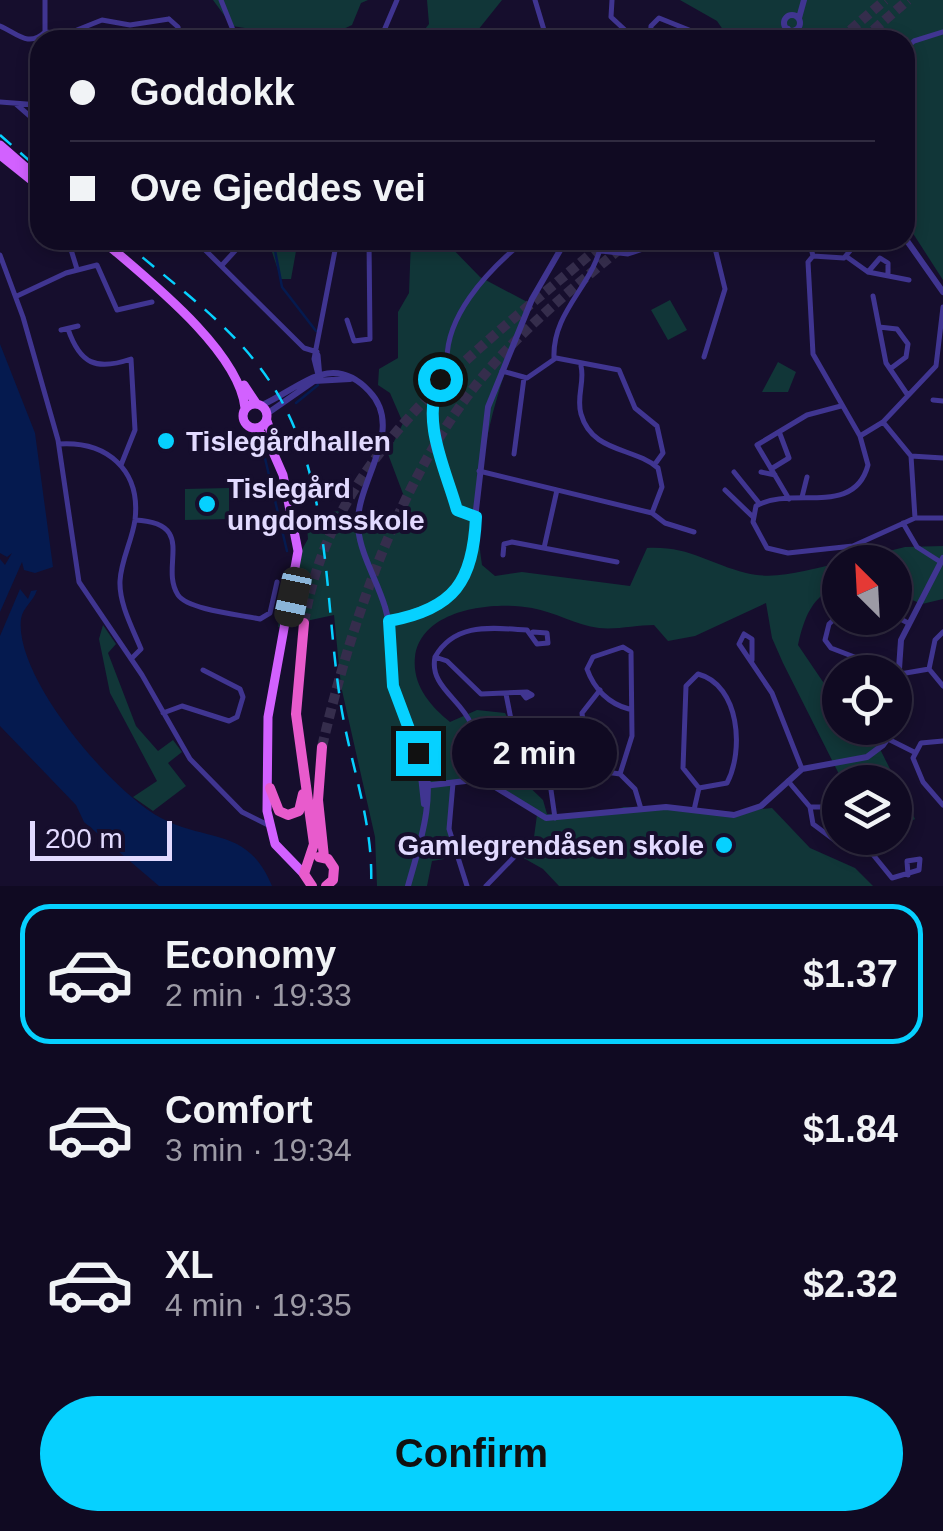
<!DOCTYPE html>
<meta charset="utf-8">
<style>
body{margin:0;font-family:Helvetica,sans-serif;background:#1e182f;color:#f1f3f6;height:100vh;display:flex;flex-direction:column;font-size:38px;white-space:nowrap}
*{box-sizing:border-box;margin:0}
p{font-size:32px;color:#9c9aa5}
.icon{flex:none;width:55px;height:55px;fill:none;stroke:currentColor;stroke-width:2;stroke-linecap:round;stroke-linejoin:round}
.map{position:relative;height:886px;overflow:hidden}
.sheet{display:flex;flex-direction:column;background:#100a22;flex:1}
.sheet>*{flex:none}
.hud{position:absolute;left:30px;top:30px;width:885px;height:220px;border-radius:30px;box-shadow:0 5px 15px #0003,0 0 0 2px #302b40;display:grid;align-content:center;height:220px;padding:0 40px;background:#100a22}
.needle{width:65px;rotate:336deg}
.fabs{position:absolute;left:822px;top:545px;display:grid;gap:20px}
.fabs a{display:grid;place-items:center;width:90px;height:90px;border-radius:50%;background:#100a22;box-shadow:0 5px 15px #0003,0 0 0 2px #302b40;font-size:50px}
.scale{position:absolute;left:30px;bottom:25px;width:142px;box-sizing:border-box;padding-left:10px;border:5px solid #e2daff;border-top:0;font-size:28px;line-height:35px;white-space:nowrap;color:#e2daff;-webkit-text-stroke:8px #160e2d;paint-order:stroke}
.end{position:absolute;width:45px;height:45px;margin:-22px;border:12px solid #06d1ff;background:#111;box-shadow:0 0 0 5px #111}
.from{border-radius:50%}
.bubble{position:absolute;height:70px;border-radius:35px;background:#100a22;box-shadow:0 5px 15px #0003,0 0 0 2px #302b40;font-size:32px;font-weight:700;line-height:70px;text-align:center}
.car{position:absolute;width:30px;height:60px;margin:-30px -15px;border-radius:12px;box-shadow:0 0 8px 2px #0007;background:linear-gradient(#222 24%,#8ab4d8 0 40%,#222 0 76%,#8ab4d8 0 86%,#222 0)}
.hud b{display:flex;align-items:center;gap:35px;height:95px;font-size:38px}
.hud b+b{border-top:2px solid #302b40}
.hud i{width:25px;height:25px;background:#f1f3f6}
ul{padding:18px 0 0;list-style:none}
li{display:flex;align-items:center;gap:30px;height:140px;margin:0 20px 15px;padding:0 20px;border:5px solid transparent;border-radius:30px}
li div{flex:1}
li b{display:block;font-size:38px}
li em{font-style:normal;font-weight:700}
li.current{border-color:#06d1ff}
li>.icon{width:90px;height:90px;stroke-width:1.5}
.primary-button{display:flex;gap:20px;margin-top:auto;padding:20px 40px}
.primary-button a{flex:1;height:115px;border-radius:60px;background:#06d1ff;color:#111;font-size:40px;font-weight:700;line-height:115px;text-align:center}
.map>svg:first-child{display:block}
</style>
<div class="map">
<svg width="943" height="886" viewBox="0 0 943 886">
<rect width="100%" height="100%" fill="#160e2d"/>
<path fill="#113638" d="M 213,0 L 368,0 L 361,3 L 352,25 L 337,32 L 334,40 L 265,40 L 258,30 L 232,26 Z
M 427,0 L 502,0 L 470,40 L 394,40 L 422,33 L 429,24 Z
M 680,0 L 943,0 L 943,280 L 905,221 L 905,40 L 730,40 L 717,21 Z
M 268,240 L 298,240 L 291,279 L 281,279 Z
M 411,240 L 444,240 L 480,277 L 531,304 C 497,384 468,477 482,565 L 495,576 L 522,572 L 630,586 L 647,548 C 690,546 709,564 746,573 C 777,581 809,569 840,563 L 840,585 C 812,595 804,618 798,645 L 840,707 L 840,728 L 860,728 L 881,751 L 915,819 L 895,830 L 895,782 L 843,782 L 783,663 L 772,638 L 766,603 L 695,636 L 668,641 L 654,625 C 637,625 616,630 599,628 C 576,625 555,612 532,608 C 495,601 421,608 415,657 C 412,685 430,706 450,722 L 477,710 L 505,713 L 513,728 L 499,738 L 499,758 L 543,800 L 547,814 L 597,815 L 624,807 L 734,812 L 772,808 L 810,848 L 855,868 L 873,886 L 559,886 L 543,869 L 520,856 L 534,837 L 537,815 L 489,786 L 475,781 L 454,784 L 450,821 L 457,857 L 432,861 L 427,886 L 377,886 L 375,837 L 341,686 L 334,615 L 278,627 L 285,579 L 308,539 L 306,516 L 338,511 L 347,527 C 369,534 392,525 411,515 L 388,454 L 403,423 L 390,393 L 378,385 L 379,369 L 398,358 L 398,312 L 409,293 Z
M 670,300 L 687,330 L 668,340 L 651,310 Z
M 778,362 L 796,372 L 788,392 L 762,392 Z
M 229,488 L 229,519 L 185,520 L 185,489 Z
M 943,546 L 943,599 L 922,604 L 895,593 L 895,562 L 845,562 L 905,547 Z
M 103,625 L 116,644 L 108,653 L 136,726 L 158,751 L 173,740 L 182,752 L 168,763 L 186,786 L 153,811 L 133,797 L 157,781 L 110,693 L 99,639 Z"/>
<path fill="#051a4f" d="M 0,344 L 35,433 L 53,567 L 35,573 L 24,570 L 22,562 L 0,612 L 0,559 L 5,565 L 12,553 L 7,557 L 0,553 Z
M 20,589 L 28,599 L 31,591 L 37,590 C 33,602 23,607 21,619 C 14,677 112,792 161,818 C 209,843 248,827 272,886 L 159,886 L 84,822 L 76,805 L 0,726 L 0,636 Z"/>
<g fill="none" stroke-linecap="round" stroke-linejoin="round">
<path stroke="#051a4f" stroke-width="2.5" d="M 273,240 L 282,287 L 316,331
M 296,403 L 318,385
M 264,454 L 287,551"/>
<path stroke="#352d4c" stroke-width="10" stroke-dasharray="10 5" stroke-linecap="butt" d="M 839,40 L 885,0
M 862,40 L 908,0
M 304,623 C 332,448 482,348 607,240
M 322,747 C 351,622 401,473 485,374 C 527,324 580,283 630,240"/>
<path stroke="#403591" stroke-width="5" d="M 221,0 L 237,40
M 535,0 L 547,40
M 612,0 L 611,17 L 625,30 L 625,40
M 169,19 L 178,27 L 180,40
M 0,26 C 17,33 28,48 45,32 L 45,0
M 45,32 L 67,34 L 102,20 L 130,25 L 169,19
M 480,34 L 483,40
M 380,40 L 397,0
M 650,40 L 651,26 L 659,18 L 689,30 L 696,40
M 905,49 L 914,41 L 943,32
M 0,102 L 40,105
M 16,104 L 40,125
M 31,202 L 40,206
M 68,240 L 77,269
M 195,240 L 304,348 L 317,352
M 809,240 L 813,256
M 859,240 L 844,258 L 813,256 L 808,262 L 813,354 L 860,436 L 883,422 L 936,366 L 943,307
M 310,246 L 336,249
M 601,251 L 628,254 L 670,240
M 0,255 L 23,317 L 58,440 L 79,582 L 142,675 L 190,759 L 242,812 L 268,825
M 847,257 L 868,272 L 909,280
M 223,264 L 245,240
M 868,272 L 880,258 L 888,263 L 888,274
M 17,296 L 66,273 L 97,265 L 117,310 L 152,302
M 873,296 L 886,363 L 907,394
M 347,320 L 354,341 L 370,339 L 369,240
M 879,327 L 897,329 L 908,344 L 906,357 L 890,369
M 68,329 C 80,364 96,371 131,359 L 135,430 L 121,465
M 61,330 L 78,326
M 318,355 L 320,378
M 704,357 L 725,289 L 713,240
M 554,358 C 552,310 595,285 602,240
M 581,366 C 585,382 576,397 581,414 C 592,453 634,447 658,468 L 662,487 L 652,513
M 502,371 L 527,378 L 556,358 L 619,370 L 635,408 L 657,426 L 663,453 L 655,464
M 319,379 L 314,359 L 337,240
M 933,400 L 943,401
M 883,422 L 911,456 L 943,458
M 860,436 L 868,465 C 854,518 792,485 756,506 L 753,522 L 767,548 L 788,553 L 853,546 L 915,518 L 943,518
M 59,444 C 106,441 141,469 135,520 C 132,541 121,560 120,581 C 119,604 133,629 141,649 L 131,659
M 514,454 L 524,378
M 911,456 L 915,518
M 771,469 L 789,458 L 780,434
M 479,471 L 652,513 L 665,523 L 694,532
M 734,472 L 759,503
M 761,472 L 775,475
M 725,490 L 753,517
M 802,497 L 807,477
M 789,499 L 757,445 L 807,415 L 841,406
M 476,517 L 457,510 C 446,468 414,409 448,370 C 440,320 488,270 525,240
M 135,520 C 198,523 159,566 178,595 C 188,610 242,615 260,619 L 270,613 L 277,582
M 903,523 L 917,547 L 939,561
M 544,548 L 557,490
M 503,555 L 504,544 L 512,542 L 617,562
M 840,614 L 829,624 L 825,640 L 831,648 L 857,658 L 859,672
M 895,616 L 908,623
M 943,632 L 935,640 L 929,669 L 943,686
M 435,657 L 447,661 L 481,694 L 527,692 L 532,695 L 526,698 L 522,693
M 752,660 L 752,639 L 744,634 L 739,644 L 772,693 L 802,769
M 698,674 C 740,685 744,751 727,783 L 699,788 L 683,768 L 686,686 Z
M 900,674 L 929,669
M 600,690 L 582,713 L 587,756 L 599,771 L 620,774
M 506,694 L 517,750 L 550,783 L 555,818
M 629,709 C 609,704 594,689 587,669 L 593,657 L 623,647 L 631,652 L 632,736 L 620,774 L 635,789 L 641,809
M 163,713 L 182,706 L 229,721 L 237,717 L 243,697 L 240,689 L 203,670
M 888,739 L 914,752
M 943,741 L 921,743 L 913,758 L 923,782 L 943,805
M 524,758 L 537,756 L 538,772
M 477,779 C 477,761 479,741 471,724 C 461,699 429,686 435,657 C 455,622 492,628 527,630 L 537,644 L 548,643 L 547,633 L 533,632
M 788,781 L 810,807 L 824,807 L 834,813 L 835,821 L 826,833
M 453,783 L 449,829 L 467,886
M 550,783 L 562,786
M 810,807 L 813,824 L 841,845 L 870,851 L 892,878 L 919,870 L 920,859 L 907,861 L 908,875
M 694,810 L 699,788
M 486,886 L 518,853"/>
<path stroke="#403591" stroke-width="6" d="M784 23a8 8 0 1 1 16 0a8 8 0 1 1-16 0Z
M 799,18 L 804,0
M 768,40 L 788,29
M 905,238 L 943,292
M 262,405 C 300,388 331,351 369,391 C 407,430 354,483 358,528 C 361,556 377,580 385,607 C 394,634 387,662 394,690 C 401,712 415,731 422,752 C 437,796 420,843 408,886
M 268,413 L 314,381 L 350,379
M 389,621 L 444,601 L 469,570 L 488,407 L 532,299 L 566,240
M 895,727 L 901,640 L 943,558
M 419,757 L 424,804
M 424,786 L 482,779 L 546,818 L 666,807 L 734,815 L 761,806 L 802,769 L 867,757 L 883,745 L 895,728"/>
<path stroke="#d261ff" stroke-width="9" d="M 0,145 L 40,180
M 0,155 L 40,187
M 102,240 C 145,277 239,350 245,408
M 244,385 L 256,403
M243 416a12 12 0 1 1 24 0a12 12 0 1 1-24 0Z
M 267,421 L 274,442
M 256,428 L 269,443 L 283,475 L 298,551 L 268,717 L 267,811 L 275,844 L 304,874"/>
<path stroke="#e85bcc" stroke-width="10" d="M 304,623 L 296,714 L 314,844 L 304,874 L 312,886
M 322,747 L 318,800 L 324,857
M 270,788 L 279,811 L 288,815 L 299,811 L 303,794
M 319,857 L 328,859 L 334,868 L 333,880 L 326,886"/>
<path stroke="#06d1ff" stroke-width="2.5" stroke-dasharray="15 12" stroke-linecap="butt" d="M 0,135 L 40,170
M 122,240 C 169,281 224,319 261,369 C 332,463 323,588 340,699 C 349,762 374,821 371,886"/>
</g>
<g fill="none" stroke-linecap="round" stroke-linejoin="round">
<path stroke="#06d1ff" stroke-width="12" d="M 418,753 L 393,686 L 389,621 C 455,609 473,581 476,517 L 457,510 C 446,470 420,421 440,379"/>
</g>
<g fill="#06d1ff" stroke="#160e2d" stroke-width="4">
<circle cx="166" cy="441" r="10"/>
<circle cx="207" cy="504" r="10"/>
<circle cx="724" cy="845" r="10"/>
</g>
<g text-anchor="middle" stroke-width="8" stroke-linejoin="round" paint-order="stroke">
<g font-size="28" font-weight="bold" fill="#e2daff" stroke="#160e2d" text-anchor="start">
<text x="186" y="451">Tislegårdhallen</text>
<text x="227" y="498">Tislegård<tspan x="227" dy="32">ungdomsskole</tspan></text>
<text x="704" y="855" text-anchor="end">Gamlegrendåsen skole</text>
</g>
</g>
</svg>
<div class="fabs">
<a><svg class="needle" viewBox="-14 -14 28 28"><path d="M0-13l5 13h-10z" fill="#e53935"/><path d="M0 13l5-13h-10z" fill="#9c9aa5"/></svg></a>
<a><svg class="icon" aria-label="locate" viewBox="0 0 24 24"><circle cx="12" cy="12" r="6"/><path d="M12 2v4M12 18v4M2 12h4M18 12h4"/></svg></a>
<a><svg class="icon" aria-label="layers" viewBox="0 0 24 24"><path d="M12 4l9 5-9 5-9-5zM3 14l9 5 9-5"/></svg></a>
</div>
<div class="scale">200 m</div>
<i class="end from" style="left:440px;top:379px"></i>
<i class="end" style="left:418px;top:753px"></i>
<div class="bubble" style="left:452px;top:718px;width:165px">2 min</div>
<i class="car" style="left:293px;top:597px;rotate:192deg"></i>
<div class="hud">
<b><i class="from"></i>Goddokk</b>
<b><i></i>Ove Gjeddes vei</b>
</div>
</div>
<section class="sheet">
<ul>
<li class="current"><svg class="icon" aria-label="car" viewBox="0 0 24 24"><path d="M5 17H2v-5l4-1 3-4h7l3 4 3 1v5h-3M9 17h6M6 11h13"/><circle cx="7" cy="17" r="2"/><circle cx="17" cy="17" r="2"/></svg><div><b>Economy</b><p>2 min · 19:33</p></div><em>$1.37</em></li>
<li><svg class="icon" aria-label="car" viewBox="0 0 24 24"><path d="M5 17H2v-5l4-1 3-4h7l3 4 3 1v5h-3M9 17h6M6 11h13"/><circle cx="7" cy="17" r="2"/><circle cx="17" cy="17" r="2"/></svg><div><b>Comfort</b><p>3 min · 19:34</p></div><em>$1.84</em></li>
<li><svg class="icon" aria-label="car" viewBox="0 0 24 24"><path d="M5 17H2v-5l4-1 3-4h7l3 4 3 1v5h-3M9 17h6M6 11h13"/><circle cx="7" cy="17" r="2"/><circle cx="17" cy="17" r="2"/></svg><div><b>XL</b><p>4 min · 19:35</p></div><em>$2.32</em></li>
</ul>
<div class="primary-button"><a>Confirm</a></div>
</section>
